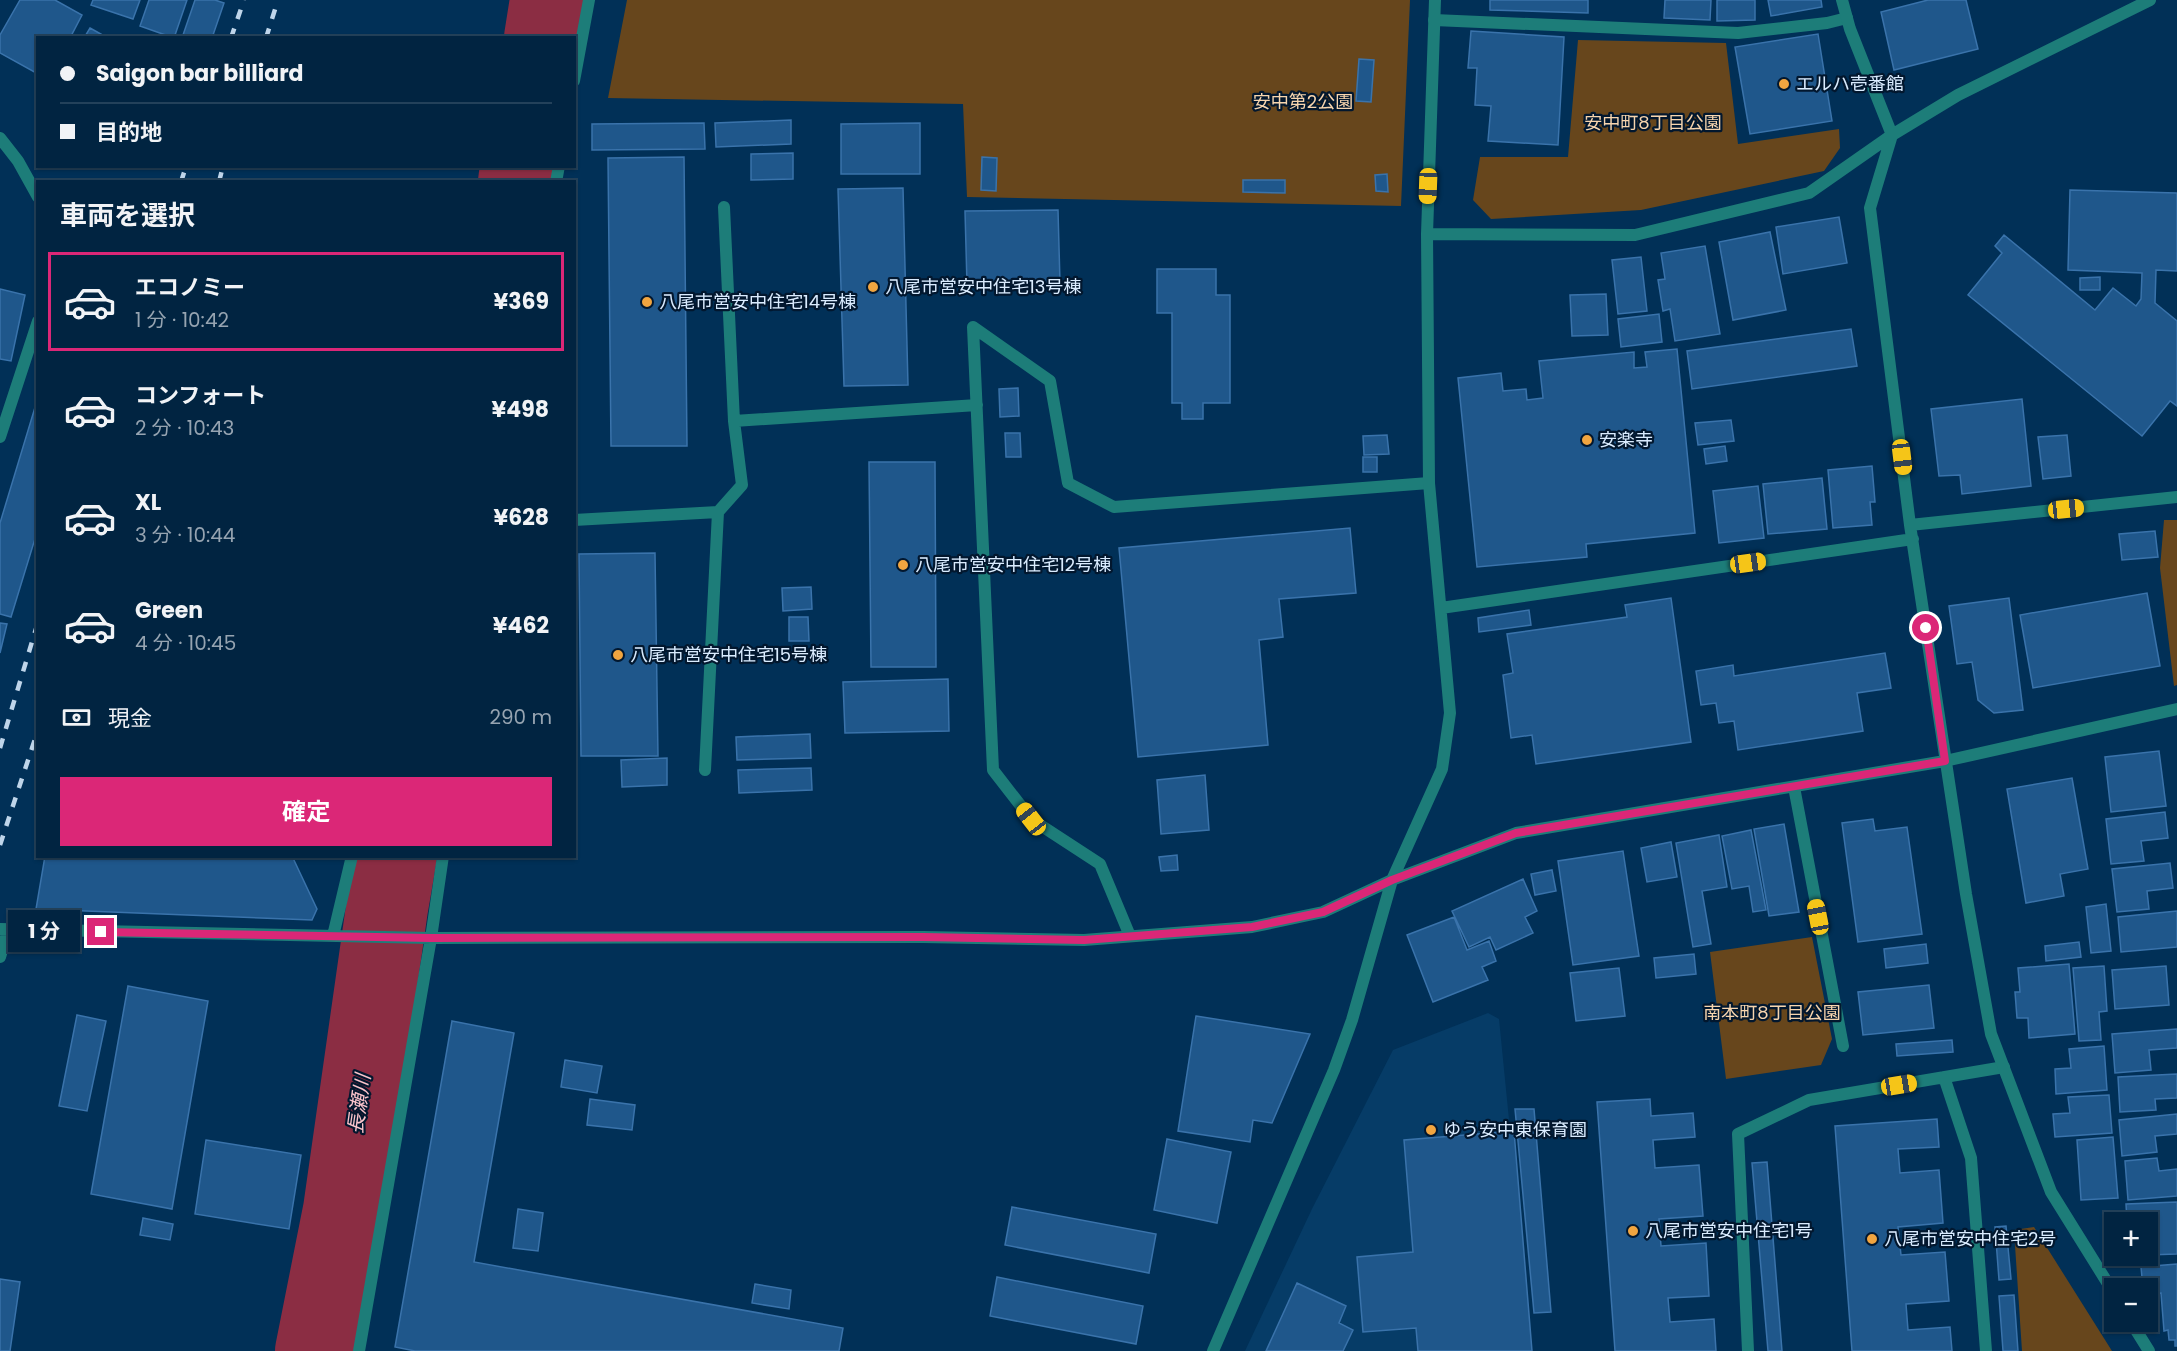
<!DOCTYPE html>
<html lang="ja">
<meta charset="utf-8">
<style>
body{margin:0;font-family:Poppins,"Noto Sans JP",sans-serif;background:#0b2c48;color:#f1f3f6;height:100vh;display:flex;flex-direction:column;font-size:22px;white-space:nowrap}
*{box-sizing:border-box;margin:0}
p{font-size:20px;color:#96a4b1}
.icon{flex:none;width:33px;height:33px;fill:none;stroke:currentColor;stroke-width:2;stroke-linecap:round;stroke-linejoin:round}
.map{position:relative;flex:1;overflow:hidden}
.side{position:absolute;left:36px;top:180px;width:540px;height:678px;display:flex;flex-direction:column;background:#012441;border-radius:0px;box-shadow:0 2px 4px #0004,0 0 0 2px #23415a}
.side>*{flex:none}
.hud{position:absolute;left:36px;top:36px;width:540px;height:132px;border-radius:0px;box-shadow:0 2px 4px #0004,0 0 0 2px #23415a;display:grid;align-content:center;height:132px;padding:0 24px;background:#012441}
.fabs{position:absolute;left:2104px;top:1212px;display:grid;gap:12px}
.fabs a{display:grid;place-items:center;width:54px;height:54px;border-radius:0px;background:#012441;box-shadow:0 2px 4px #0004,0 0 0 2px #23415a;font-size:30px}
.end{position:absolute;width:27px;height:27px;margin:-14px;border:8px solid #db2777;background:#fff;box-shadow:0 0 0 3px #fff}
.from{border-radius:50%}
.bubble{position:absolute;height:42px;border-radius:0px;background:#012441;box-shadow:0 2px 4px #0004,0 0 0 2px #23415a;font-size:20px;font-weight:700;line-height:42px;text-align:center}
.car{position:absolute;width:18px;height:36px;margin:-18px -9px;border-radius:8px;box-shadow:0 0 4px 2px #0007;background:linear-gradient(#f5c518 24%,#345 0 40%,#f5c518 0 76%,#345 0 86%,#f5c518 0)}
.hud b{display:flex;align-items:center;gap:21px;height:57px;font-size:22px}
.hud b+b{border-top:2px solid #23415a}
.hud i{width:15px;height:15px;background:#f1f3f6}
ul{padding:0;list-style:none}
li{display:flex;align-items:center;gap:18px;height:99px;margin:0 12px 9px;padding:0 12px;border:3px solid transparent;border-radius:0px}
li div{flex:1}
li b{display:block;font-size:22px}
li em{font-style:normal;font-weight:700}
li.current{border-color:#db2777}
li>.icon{width:54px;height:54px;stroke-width:1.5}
h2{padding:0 24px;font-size:27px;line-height:72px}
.pay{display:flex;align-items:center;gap:15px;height:66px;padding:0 24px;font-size:22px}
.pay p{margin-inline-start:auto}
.action{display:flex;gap:12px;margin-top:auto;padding:12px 24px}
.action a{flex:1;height:69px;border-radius:0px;background:#db2777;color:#fff;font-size:24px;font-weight:700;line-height:69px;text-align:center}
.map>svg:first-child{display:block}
</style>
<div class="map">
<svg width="2177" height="1351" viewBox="0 0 2177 1351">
<rect width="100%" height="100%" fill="#013057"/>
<path fill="#063c67" d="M 1488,1013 L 1499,1019 L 1532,1351 L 1245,1351 L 1312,1209 L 1393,1050 Z"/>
<path fill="#67461c" d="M 627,0 L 1410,0 L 1401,206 L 967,197 L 963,104 L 608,98 Z
M 1578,40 L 1726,43 L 1738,144 L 1839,129 L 1840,148 L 1824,171 L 1641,210 L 1491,219 L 1473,200 L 1480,157 L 1568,157 Z
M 2164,520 L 2177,520 L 2177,685 L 2174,686 L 2160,568 Z
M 1812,937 L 1832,1039 L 1821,1065 L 1726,1079 L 1710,952 Z
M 2034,1227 L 2112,1351 L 2022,1351 L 2014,1230 Z"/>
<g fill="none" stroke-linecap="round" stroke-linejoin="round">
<path stroke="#8b2d43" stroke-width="82" d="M 545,38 L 551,0
M 519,182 L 521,166
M 316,1351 L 344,1210 L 387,908 L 396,856"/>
</g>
<path fill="#1f578b" stroke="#3a73ab" stroke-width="1.5" d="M 20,0 L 55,0 L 82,15 L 70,38 L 38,38 L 38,74 L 0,53 L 0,35 Z
M 93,0 L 140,0 L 133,19 L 91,5 Z
M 149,0 L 187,0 L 174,38 L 140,26 Z
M 195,0 L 215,0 L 224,3 L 212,38 L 182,38 Z
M 1490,0 L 1588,0 L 1588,13 L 1490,10 Z
M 1665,0 L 1711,0 L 1710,20 L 1664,18 Z
M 1717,0 L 1755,0 L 1755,20 L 1717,21 Z
M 1768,0 L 1821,0 L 1822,7 L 1771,16 Z
M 1928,0 L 1966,0 L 1978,49 L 1894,70 L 1881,12 Z
M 90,28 L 108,38 L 84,38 Z
M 1471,31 L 1564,37 L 1558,145 L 1488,141 L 1491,106 L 1475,105 L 1477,68 L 1468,68 Z
M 1818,34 L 1832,121 L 1750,134 L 1735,47 Z
M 1359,59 L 1374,60 L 1371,102 L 1356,101 Z
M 791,120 L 791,144 L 716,147 L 715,123 Z
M 704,123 L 705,149 L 592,150 L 592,124 Z
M 920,123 L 920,174 L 841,174 L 841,124 Z
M 793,153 L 793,179 L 751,180 L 751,154 Z
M 684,157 L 687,446 L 611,446 L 608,158 Z
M 982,157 L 997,158 L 996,191 L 981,190 Z
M 1387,174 L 1388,192 L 1376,191 L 1375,175 Z
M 1243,180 L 1285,180 L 1285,193 L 1243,192 Z
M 903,188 L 908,385 L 844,386 L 838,189 Z
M 2070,190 L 2177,193 L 2177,271 L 2156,270 L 2155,303 L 2177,321 L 2177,406 L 2170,401 L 2142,436 L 1968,295 L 2002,253 L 1995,246 L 2004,235 L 2095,310 L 2113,288 L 2136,306 L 2141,299 L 2142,273 L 2068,270 Z
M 1058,210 L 1060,283 L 967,285 L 965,211 Z
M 1839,217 L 1847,263 L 1783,274 L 1776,227 Z
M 1770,232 L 1786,310 L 1733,320 L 1719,242 Z
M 1705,246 L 1720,334 L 1675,341 L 1670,309 L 1663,311 L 1658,280 L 1665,279 L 1661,253 Z
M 1641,257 L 1647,311 L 1618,314 L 1612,260 Z
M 1157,269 L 1216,269 L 1216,295 L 1230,295 L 1230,403 L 1203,403 L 1203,419 L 1182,419 L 1182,403 L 1172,403 L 1172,313 L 1157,313 Z
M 2100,277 L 2100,290 L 2080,290 L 2080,278 Z
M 0,289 L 25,295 L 11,361 L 0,359 Z
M 1606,294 L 1608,335 L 1572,336 L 1570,295 Z
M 1659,314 L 1662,342 L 1621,347 L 1618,319 Z
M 1851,329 L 1857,366 L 1692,389 L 1687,351 Z
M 1677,349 L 1695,533 L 1586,544 L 1587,557 L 1477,567 L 1458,378 L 1501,373 L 1503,391 L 1526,389 L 1527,400 L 1543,398 L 1539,361 L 1634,352 L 1634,368 L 1647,367 L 1645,352 Z
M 1018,388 L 1019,416 L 1000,417 L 999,389 Z
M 2022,399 L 2031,486 L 1962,494 L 1960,475 L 1939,476 L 1931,409 Z
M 36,404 L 38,405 L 38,529 L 11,617 L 0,614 L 0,523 Z
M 1731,420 L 1734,441 L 1698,445 L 1695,423 Z
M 1005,433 L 1020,433 L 1021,457 L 1006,457 Z
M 1387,435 L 1389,454 L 1364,455 L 1363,436 Z
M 2067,435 L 2071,476 L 2043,479 L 2038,437 Z
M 1725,446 L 1727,461 L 1706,464 L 1704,449 Z
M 1363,457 L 1377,457 L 1377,472 L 1363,472 Z
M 869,462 L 935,462 L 936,667 L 871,667 Z
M 1872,466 L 1875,502 L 1870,502 L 1872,525 L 1833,528 L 1828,470 Z
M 1822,478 L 1827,529 L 1768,534 L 1763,484 Z
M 1758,486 L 1764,538 L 1719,543 L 1713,491 Z
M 1350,528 L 1356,593 L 1279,599 L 1283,637 L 1259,640 L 1268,745 L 1138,757 L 1119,548 Z
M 2155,531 L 2158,557 L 2122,560 L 2119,534 Z
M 655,553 L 658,756 L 581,756 L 579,554 Z
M 811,587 L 812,609 L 783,611 L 782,588 Z
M 2147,593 L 2160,666 L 2033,688 L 2020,615 Z
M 1671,598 L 1691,742 L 1536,764 L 1532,735 L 1511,738 L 1503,675 L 1513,673 L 1507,634 L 1627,617 L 1625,605 Z
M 2009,598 L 2023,710 L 1994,713 L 1978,700 L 1972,662 L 1957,664 L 1949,606 Z
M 1529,610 L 1531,625 L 1479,632 L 1478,618 Z
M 789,617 L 808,617 L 809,641 L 789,641 Z
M 0,623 L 7,624 L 0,653 Z
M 1885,653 L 1891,688 L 1857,693 L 1863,731 L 1738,750 L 1734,721 L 1719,723 L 1716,703 L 1701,705 L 1696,671 L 1733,665 L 1734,676 Z
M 948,679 L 949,731 L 845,733 L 843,682 Z
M 810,734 L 811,758 L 737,760 L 736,737 Z
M 2159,751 L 2166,806 L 2111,812 L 2105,757 Z
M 667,758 L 667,785 L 622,787 L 621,760 Z
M 811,768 L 812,790 L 739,793 L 738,770 Z
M 1205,775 L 1209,830 L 1161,834 L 1157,780 Z
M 2072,778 L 2088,869 L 2060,874 L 2064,896 L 2026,903 L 2007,789 Z
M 2165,812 L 2168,838 L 2141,841 L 2144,861 L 2111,864 L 2106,819 Z
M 1873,819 L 1875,831 L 1907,827 L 1922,934 L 1858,942 L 1842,823 Z
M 1784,824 L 1799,912 L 1769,916 L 1754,829 Z
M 1751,830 L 1766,910 L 1753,912 L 1749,886 L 1732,889 L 1722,836 Z
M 1719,835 L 1727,887 L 1702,891 L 1711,944 L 1693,947 L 1676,843 Z
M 1671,842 L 1677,877 L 1647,882 L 1641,848 Z
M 1623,851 L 1639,956 L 1573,965 L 1558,861 Z
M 1177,855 L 1178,870 L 1161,871 L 1159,857 Z
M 45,856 L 292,856 L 317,909 L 312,920 L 36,909 Z
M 2170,863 L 2173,888 L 2147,891 L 2149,909 L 2117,912 L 2112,869 Z
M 1552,870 L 1556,891 L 1535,895 L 1531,874 Z
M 1523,879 L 1537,911 L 1525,917 L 1533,933 L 1496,950 L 1490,937 L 1469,947 L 1452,911 Z
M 2106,904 L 2111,951 L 2091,953 L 2086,907 Z
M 2177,911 L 2177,947 L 2121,952 L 2118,917 Z
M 1454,917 L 1467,950 L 1489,941 L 1496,961 L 1482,967 L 1488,980 L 1433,1002 L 1407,935 Z
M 2079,942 L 2081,957 L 2046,961 L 2045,946 Z
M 1926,944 L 1928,963 L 1886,968 L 1884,949 Z
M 1694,954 L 1696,974 L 1656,978 L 1654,958 Z
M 2069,964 L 2075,1034 L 2029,1038 L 2028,1018 L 2017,1018 L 2015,992 L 2020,992 L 2018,968 Z
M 2104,966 L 2107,1011 L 2099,1012 L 2101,1040 L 2079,1041 L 2073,968 Z
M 2166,966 L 2169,1005 L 2115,1009 L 2112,970 Z
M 1619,968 L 1625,1016 L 1576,1021 L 1570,973 Z
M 1929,985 L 1934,1028 L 1863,1035 L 1858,992 Z
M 128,986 L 208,1001 L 172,1209 L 91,1194 Z
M 77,1015 L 106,1021 L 87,1111 L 59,1106 Z
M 1196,1016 L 1310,1034 L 1272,1123 L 1253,1120 L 1250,1142 L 1178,1131 Z
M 452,1021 L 514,1033 L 474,1262 L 843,1328 L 839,1351 L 415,1351 L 395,1347 Z
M 2177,1029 L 2177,1048 L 2149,1050 L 2151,1070 L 2115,1073 L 2112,1034 Z
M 1952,1040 L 1953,1052 L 1897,1056 L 1896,1044 Z
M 2104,1046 L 2107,1090 L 2056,1094 L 2055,1069 L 2071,1068 L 2069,1049 Z
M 565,1060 L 602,1066 L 597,1093 L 561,1087 Z
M 2177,1074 L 2177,1098 L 2155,1099 L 2156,1110 L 2120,1112 L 2118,1077 Z
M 2109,1095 L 2112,1133 L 2055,1137 L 2053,1114 L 2070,1113 L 2068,1097 Z
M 590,1099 L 635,1105 L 632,1130 L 587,1125 Z
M 1650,1099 L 1651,1116 L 1693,1113 L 1695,1137 L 1653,1140 L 1655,1168 L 1699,1165 L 1703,1216 L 1659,1219 L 1661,1246 L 1706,1243 L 1709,1296 L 1668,1298 L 1670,1322 L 1714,1319 L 1716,1351 L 1615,1351 L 1597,1102 Z
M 1515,1109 L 1534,1109 L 1551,1312 L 1534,1313 Z
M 2177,1114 L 2177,1134 L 2155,1136 L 2157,1152 L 2122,1156 L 2119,1120 Z
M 1937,1119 L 1939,1147 L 1898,1149 L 1900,1173 L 1939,1170 L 1943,1223 L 1898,1227 L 1901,1255 L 1945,1252 L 1949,1301 L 1906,1304 L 1908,1330 L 1950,1327 L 1952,1351 L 1852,1351 L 1835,1126 Z
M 1514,1131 L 1532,1351 L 1418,1351 L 1416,1328 L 1363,1332 L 1357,1257 L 1413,1252 L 1404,1140 Z
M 2113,1137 L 2118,1198 L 2081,1200 L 2077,1140 Z
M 1167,1139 L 1231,1152 L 1217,1223 L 1154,1210 Z
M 206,1140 L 301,1155 L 289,1229 L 195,1214 Z
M 2157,1158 L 2159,1171 L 2177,1169 L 2177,1196 L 2128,1200 L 2125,1161 Z
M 1767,1162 L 1782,1351 L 1768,1351 L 1752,1163 Z
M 2177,1202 L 2177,1254 L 2148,1255 L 2148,1222 L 2127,1222 L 2126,1204 Z
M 1012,1207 L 1156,1234 L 1149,1273 L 1005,1245 Z
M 518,1209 L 543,1213 L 538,1251 L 513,1248 Z
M 143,1218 L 173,1224 L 170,1240 L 140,1235 Z
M 2006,1226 L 2011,1279 L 1999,1280 L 1995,1227 Z
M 2177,1264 L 2177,1346 L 2175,1346 L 2175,1340 L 2169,1340 L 2168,1330 L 2164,1331 L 2161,1293 L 2148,1294 L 2148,1288 L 2143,1288 L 2141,1267 Z
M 997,1277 L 1143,1306 L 1136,1344 L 990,1316 Z
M 0,1279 L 20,1282 L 10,1351 L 0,1351 Z
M 1297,1283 L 1346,1306 L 1339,1323 L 1353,1330 L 1343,1351 L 1266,1351 Z
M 755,1284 L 791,1290 L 789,1309 L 752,1303 Z
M 2014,1295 L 2018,1351 L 2003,1351 L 1999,1296 Z"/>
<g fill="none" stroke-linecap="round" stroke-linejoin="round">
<path stroke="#1d7d79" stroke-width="12" d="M 1434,20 L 1738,33 L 1827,23 L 1847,18
M 724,207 L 734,421
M 574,520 L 718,512 L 742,485 L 734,421 L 977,405
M 705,770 L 718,512
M 1794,787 L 1843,1046
M 1130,936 L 1100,864 L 1031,819 L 993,770 L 973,327 L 1050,381 L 1068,483 L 1114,507 L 1429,483
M 1944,1077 L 1971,1158 L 1986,1351
M 1748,1351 L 1738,1134 L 1809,1100 L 2004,1067"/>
<path stroke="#1d7d79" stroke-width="12" d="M 574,81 L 589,0
M 0,138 L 18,161 L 38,197
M 556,182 L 559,166
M 1427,234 L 1635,235 L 1809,193 L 1892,135 L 1850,29 L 1842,0
M 0,437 L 38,321
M 1910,525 L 2177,497
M 1441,608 L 1913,539
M 0,929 L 431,938 L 923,937 L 1084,940 L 1252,927 L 1323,912 L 1392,880 L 1516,833 L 1945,761 L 2177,709
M 333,936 L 352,856
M 0,957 L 8,930
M 2115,1295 L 2051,1192 L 1991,1034 L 1966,894 L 1910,525 L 1870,208 L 1892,135 L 1958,95 L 2150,0
M 2131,1322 L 2149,1351
M 359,1351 L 431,938 L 443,856
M 1213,1351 L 1334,1070 L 1352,1020 L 1392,880 L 1442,769 L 1450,713 L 1429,483 L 1427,234 L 1435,0"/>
<path stroke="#bfd5ea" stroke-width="4.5" stroke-dasharray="10 10" stroke-linecap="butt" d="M 231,38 L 244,0
M 266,38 L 278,0
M 181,182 L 186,166
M 219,182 L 223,166
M 0,748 L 38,622
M 0,845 L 38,730"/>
</g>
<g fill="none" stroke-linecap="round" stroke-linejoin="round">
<path stroke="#db2777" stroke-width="8" d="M 101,932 L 431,938 L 923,937 L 1084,940 L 1252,927 L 1323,912 L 1392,880 L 1516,833 L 1945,761 L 1926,628"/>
</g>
<g fill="#f1a540" stroke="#02172e" stroke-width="2">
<circle cx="1784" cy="84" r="6"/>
<circle cx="873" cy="287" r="6"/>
<circle cx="647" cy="302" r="6"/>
<circle cx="1587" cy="440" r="6"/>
<circle cx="903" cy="565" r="6"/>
<circle cx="618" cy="655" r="6"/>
<circle cx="1431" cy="1130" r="6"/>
<circle cx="1633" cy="1231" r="6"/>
<circle cx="1872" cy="1239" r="6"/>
</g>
<g text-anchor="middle" stroke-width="4.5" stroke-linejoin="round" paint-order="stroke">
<g font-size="18" fill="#daecff" stroke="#02172e" text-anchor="start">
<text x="1796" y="90">エルハ壱番館</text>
<text x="885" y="293">八尾市営安中住宅13号棟</text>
<text x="659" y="308">八尾市営安中住宅14号棟</text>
<text x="1599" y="446">安楽寺</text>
<text x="915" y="571">八尾市営安中住宅12号棟</text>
<text x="630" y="661">八尾市営安中住宅15号棟</text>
<text x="1443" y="1136">ゆう安中東保育園</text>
<text x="1645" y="1237">八尾市営安中住宅1号</text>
<text x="1884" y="1245">八尾市営安中住宅2号</text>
</g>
<g font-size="18" fill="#f7d5ae" stroke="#02172e">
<text x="1303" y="108">安中第2公園</text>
<text x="1653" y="129">安中町8丁目公園</text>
<text x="1772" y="1019">南本町8丁目公園</text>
</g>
<g font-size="20" font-style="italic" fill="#fcc5cc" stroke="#02172e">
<text transform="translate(359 1104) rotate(-82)" y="7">長瀬川</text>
</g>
</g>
</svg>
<div class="fabs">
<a>+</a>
<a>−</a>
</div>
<i class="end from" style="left:1926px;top:628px"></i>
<i class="end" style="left:101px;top:932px"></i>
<div class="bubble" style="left:8px;top:910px;width:72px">1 分</div>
<i class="car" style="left:1428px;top:186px;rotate:182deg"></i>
<i class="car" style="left:1902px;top:457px;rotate:173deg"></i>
<i class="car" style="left:2066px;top:509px;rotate:84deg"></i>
<i class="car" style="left:1748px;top:563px;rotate:82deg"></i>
<i class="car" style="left:1031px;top:819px;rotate:322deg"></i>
<i class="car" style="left:1818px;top:917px;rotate:349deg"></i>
<i class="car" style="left:1899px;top:1085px;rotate:81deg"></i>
<div class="hud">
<b><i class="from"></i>Saigon bar billiard</b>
<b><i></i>目的地</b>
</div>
<section class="side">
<h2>車両を選択</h2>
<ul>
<li class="current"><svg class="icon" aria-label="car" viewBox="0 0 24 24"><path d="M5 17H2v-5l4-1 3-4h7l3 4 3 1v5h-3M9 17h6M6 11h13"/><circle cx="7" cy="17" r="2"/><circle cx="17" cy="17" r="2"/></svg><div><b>エコノミー</b><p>1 分 · 10:42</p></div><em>¥369</em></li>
<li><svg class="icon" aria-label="car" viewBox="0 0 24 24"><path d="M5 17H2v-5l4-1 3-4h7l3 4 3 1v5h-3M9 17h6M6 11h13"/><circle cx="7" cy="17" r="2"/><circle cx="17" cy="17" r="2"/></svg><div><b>コンフォート</b><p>2 分 · 10:43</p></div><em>¥498</em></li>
<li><svg class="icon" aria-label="car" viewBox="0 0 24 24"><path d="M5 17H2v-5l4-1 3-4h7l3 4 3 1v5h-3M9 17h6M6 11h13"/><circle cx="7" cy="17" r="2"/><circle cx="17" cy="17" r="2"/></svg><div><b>XL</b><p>3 分 · 10:44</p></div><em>¥628</em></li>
<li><svg class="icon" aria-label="car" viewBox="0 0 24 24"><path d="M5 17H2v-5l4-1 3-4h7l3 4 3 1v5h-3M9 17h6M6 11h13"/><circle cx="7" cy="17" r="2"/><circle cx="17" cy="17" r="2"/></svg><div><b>Green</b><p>4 分 · 10:45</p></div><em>¥462</em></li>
</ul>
<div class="pay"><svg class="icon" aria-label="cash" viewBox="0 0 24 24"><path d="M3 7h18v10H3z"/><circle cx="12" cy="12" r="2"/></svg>現金<p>290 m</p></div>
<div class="action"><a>確定</a></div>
</section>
</div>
